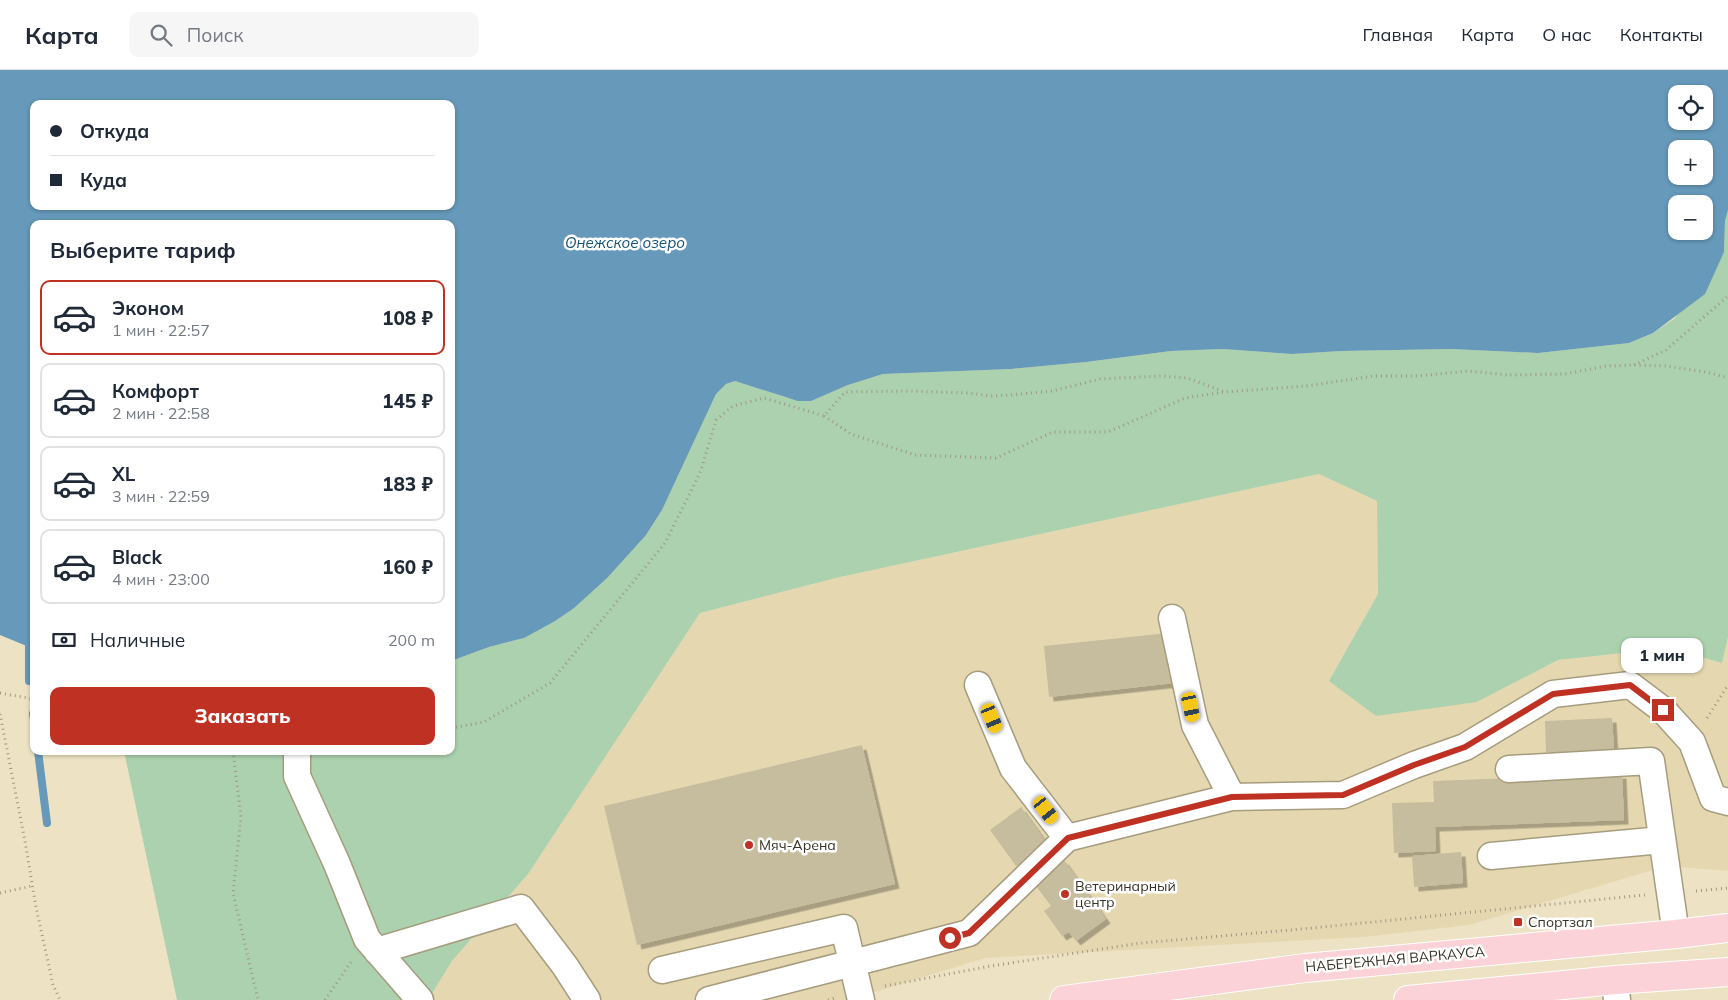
<!DOCTYPE html>
<html lang="ru">
<meta charset="utf-8">
<style>
body{margin:0;font-family:Mulish,sans-serif;background:#f6f6f7;color:#1f2937;height:100vh;display:flex;flex-direction:column;font-size:19px;white-space:nowrap}
*{box-sizing:border-box;margin:0}
p{font-size:16px;color:#747a83}
.icon{flex:none;width:28px;height:28px;fill:none;stroke:currentColor;stroke-width:2;stroke-linecap:round;stroke-linejoin:round}
.map{position:relative;flex:1;overflow:hidden}
.drawer{position:absolute;left:30px;top:150px;width:425px;height:535px;display:flex;flex-direction:column;background:#fff;border-radius:10px;box-shadow:0 1px 4px #0004}
.drawer>*{flex:none}
.top-card{position:absolute;left:30px;top:30px;width:425px;height:110px;border-radius:10px;box-shadow:0 1px 4px #0004;display:grid;align-content:center;height:110px;padding:0 20px;background:#fff}
.controls{position:absolute;left:1668px;top:15px;display:grid;gap:10px}
.controls a{display:grid;place-items:center;width:45px;height:45px;border-radius:10px;background:#fff;box-shadow:0 1px 4px #0004;font-size:25px}
.end{position:absolute;width:22px;height:22px;margin:-11px;border:6px solid #bf3223;background:#fff;box-shadow:0 0 0 2px #fff}
.from{border-radius:50%}
.bubble{position:absolute;height:35px;border-radius:10px;background:#fff;box-shadow:0 1px 4px #0004;font-size:16px;font-weight:800;line-height:35px;text-align:center}
.car{position:absolute;width:15px;height:30px;margin:-15px -8px;border-radius:6px;box-shadow:0 0 4px 1px #0007;background:linear-gradient(#f5c518 24%,#345 0 40%,#f5c518 0 76%,#345 0 86%,#f5c518 0)}
.top-card b{display:flex;align-items:center;gap:18px;height:48px;font-size:19px}
.top-card b+b{border-top:1px solid #e0e1e3}
.top-card i{width:12px;height:12px;background:#1f2937}
ul{padding:0;list-style:none}
li{display:flex;align-items:center;gap:15px;height:75px;margin:0 10px 8px;padding:0 10px;border:2px solid #e0e1e3;border-radius:10px}
li div{flex:1}
li b{display:block;font-size:19px}
li em{font-style:normal;font-weight:800}
li.selected{border-color:#bf3223}
li>.icon{width:45px;height:45px;stroke-width:1.5}
h2{padding:0 20px;font-size:22px;line-height:60px}
.pay{display:flex;align-items:center;gap:12px;height:55px;padding:0 20px;font-size:19px}
.pay p{margin-inline-start:auto}
.action{display:flex;gap:10px;margin-top:auto;padding:10px 20px}
.action a{flex:1;height:58px;border-radius:10px;background:#bf3223;color:#fff;font-size:20px;font-weight:800;line-height:58px;text-align:center}
header{display:flex;align-items:center;gap:30px;box-sizing:border-box;height:70px;padding:0 25px;background:#fff;border-bottom:1px solid #e0e1e3}
header strong{font-size:24px}
nav{display:flex;gap:28px;margin-inline-start:auto;font-size:18px}
.search{width:350px;height:45px;background:#f6f6f7;display:flex;align-items:center;gap:12px;box-sizing:border-box;padding:0 18px;border-radius:10px;color:#747a83;font-size:19px}
.map>svg:first-child{display:block}
</style>
<header>
<strong>Карта</strong>
<div class="search"><svg class="icon" aria-label="search" viewBox="0 0 24 24"><circle cx="10" cy="10" r="6"/><path d="M15 15l6 6"/></svg>Поиск</div>
<nav><a>Главная</a><a>Карта</a><a>О нас</a><a>Контакты</a></nav>
</header>
<div class="map">
<svg width="1728" height="930" viewBox="0 0 1728 930">
<defs>
<filter id="shadow"><feDropShadow dx="4.5" dy="4.5" stdDeviation="0" flood-color="#0004"/></filter>
</defs>
<rect width="100%" height="100%" fill="#ede2c3"/>
<path fill="#e5d8b1" d="M 1319,404 L 1377,431 L 1378,524 L 1330,610 L 1477,632 L 1558,590 L 1669,578 L 1722,593 L 1728,567 L 1728,801 L 1666,796 L 1469,855 L 1364,867 L 985,888 L 849,930 L 428,930 L 452,891 L 528,804 L 700,543 L 840,507 Z"/>
<path fill="#abd1ae" d="M 1728,140 L 1728,567 L 1722,593 L 1669,578 L 1558,590 L 1477,632 L 1376,646 L 1329,611 L 1378,524 L 1377,431 L 1319,404 L 840,507 L 700,543 L 528,804 L 452,891 L 428,930 L 177,930 L 124,681 L 451,681 L 451,591 L 489,577 L 524,568 L 646,465 L 662,440 L 716,324 L 726,314 L 735,311 L 751,315 L 785,327 L 811,331 L 848,315 L 883,304 L 1011,299 L 1086,292 L 1171,281 L 1221,279 L 1292,284 L 1341,281 L 1451,279 L 1538,283 L 1629,273 L 1653,263 L 1674,249 L 1724,182 L 1725,151 Z"/>
<path fill="#6699ba" fill-rule="evenodd" d="M 0,0 L 1728,0 L 1728,140 L 1725,151 L 1724,182 L 1705,224 L 1653,263 L 1629,273 L 1538,283 L 1451,279 L 1341,281 L 1292,284 L 1222,279 L 1171,281 L 1086,292 L 1011,299 L 883,304 L 848,315 L 811,331 L 798,331 L 735,311 L 726,314 L 716,324 L 662,440 L 646,465 L 607,508 L 574,538 L 555,551 L 524,568 L 489,577 L 451,591 L 451,154 L 34,154 L 34,579 L 0,565 ZM 1676,24 L 1704,24 L 1704,51 L 1676,51 ZM 34,34 L 451,34 L 451,136 L 34,136 ZM 1676,79 L 1704,79 L 1704,106 L 1676,106 ZM 1676,134 L 1704,134 L 1704,161 L 1676,161 Z"/>
<g fill="none" stroke-linecap="round" stroke-linejoin="round">
<path stroke="#6699ba" stroke-width="8" d="M 29,576 L 29,611
M 33,644 L 34,649
M 38,681 L 47,753"/>
</g>
<path fill="#c6bc9e" filter="url(#shadow)" d="M 1168,563 L 1174,613 L 1049,627 L 1044,576 Z
M 1612,648 L 1614,680 L 1546,682 L 1545,651 Z
M 862,675 L 895,814 L 637,875 L 604,736 Z
M 1622,704 L 1624,750 L 1435,757 L 1436,781 L 1394,783 L 1392,733 L 1434,732 L 1433,711 Z
M 1021,737 L 1047,773 L 1016,796 L 990,760 Z
M 1461,782 L 1463,813 L 1414,817 L 1412,786 Z
M 1064,790 L 1106,849 L 1076,871 L 1069,862 L 1062,866 L 1044,841 L 1051,836 L 1033,812 Z"/>
<g fill="none" stroke-linecap="round" stroke-linejoin="round">
<defs>
<path id="minor" d="M 1172,548 L 1195,655 L 1232,727
M 978,615 L 1013,698 L 1067,768 L 1232,727 L 1343,725 L 1414,695 L 1465,677 L 1553,624 L 1630,615 L 1663,640 L 1692,672 L 1713,728 L 1728,732
M 297,681 L 297,706 L 337,794 L 367,869 L 420,930
M 1509,699 L 1651,691 L 1676,864
M 1491,786 L 1662,770
M 377,881 L 521,838 L 565,896 L 587,930
M 662,900 L 844,858 L 861,930
M 1615,910 L 1617,930
M 709,930 L 969,863 L 1067,768"/>
<path id="major" d="M 1064,930 L 1305,898 L 1676,864 L 1728,858
M 1408,930 L 1615,910 L 1728,902"/>
</defs>
<use href="#minor" stroke="#a69c7e" stroke-width="29"/>
<use href="#major" stroke="#fff" stroke-width="30"/>
<path stroke="#a09881" stroke-width="3" stroke-dasharray="1 4" stroke-linecap="butt" d="M 1634,295 L 1666,280 L 1728,226
M 824,346 L 851,364 L 915,385 L 996,388 L 1053,362 L 1108,362 L 1185,328 L 1224,322
M 0,623 L 34,629
M 0,644 L 25,771 L 36,837 L 53,915 L 60,930
M 1707,648 L 1728,615
M 451,658 L 484,652 L 550,613 L 665,473 L 700,403 L 716,350 L 733,336 L 764,328 L 824,346 L 845,322 L 905,321 L 969,323 L 990,326 L 1010,325 L 1052,321 L 1100,309 L 1161,306 L 1187,308 L 1225,322 L 1306,316 L 1374,306 L 1418,306 L 1468,301 L 1509,305 L 1565,304 L 1606,296 L 1633,295 L 1665,296 L 1706,302 L 1728,308
M 233,681 L 241,747 L 233,823 L 258,930
M 1696,821 L 1728,818
M 0,823 L 32,816
M 885,916 L 991,896 L 1141,873 L 1302,859 L 1645,825
M 325,930 L 351,892
M 828,930 L 835,928"/>
<use href="#minor" stroke="#fff" stroke-width="26"/>
<use href="#major" stroke="#fbd2d7" stroke-width="28"/>
</g>
<g fill="none" stroke-linecap="round" stroke-linejoin="round">
<path stroke="#bf3223" stroke-width="6" d="M 950,868 L 969,863 L 1068,768 L 1232,727 L 1343,725 L 1414,695 L 1465,677 L 1553,624 L 1630,615 L 1663,640"/>
</g>
<g fill="#bf3223" stroke="#fff" stroke-width="2">
<circle cx="749" cy="775" r="5"/>
<circle cx="1065" cy="824" r="5"/>
<rect x="1513" y="847" width="10" height="10" rx="2.5"/>
</g>
<g text-anchor="middle" stroke-width="5" stroke-linejoin="round" paint-order="stroke">
<g font-size="14" fill="#373327" stroke="#fff" text-anchor="start">
<text x="759" y="780">Мяч-Арена</text>
<text x="1075" y="821">Ветеринарный<tspan x="1075" dy="16">центр</tspan></text>
<text x="1528" y="857">Спортзал</text>
</g>
<g font-size="14" fill="#373327" stroke="#fff">
<text transform="translate(1395 889) rotate(-5)" y="5">НАБЕРЕЖНАЯ ВАРКАУСА</text>
</g>
<g font-size="15" font-style="italic" fill="#155475" stroke="#fff">
<text x="625" y="178">Онежское озеро</text>
</g>
</g>
</svg>
<div class="controls">
<a><svg class="icon" aria-label="locate" viewBox="0 0 24 24"><circle cx="12" cy="12" r="6"/><path d="M12 2v4M12 18v4M2 12h4M18 12h4"/></svg></a>
<a>+</a>
<a>−</a>
</div>
<i class="end from" style="left:950px;top:868px"></i>
<i class="end" style="left:1663px;top:640px"></i>
<div class="bubble" style="left:1621px;top:568px;width:82px">1 мин</div>
<i class="car" style="left:1191px;top:637px;rotate:168deg"></i>
<i class="car" style="left:992px;top:648px;rotate:157deg"></i>
<i class="car" style="left:1046px;top:740px;rotate:142deg"></i>
<div class="top-card">
<b><i class="from"></i>Откуда</b>
<b><i></i>Куда</b>
</div>
<section class="drawer">
<h2>Выберите тариф</h2>
<ul>
<li class="selected"><svg class="icon" aria-label="car" viewBox="0 0 24 24"><path d="M5 17H2v-5l4-1 3-4h7l3 4 3 1v5h-3M9 17h6M6 11h13"/><circle cx="7" cy="17" r="2"/><circle cx="17" cy="17" r="2"/></svg><div><b>Эконом</b><p>1 мин · 22:57</p></div><em>108 ₽</em></li>
<li><svg class="icon" aria-label="car" viewBox="0 0 24 24"><path d="M5 17H2v-5l4-1 3-4h7l3 4 3 1v5h-3M9 17h6M6 11h13"/><circle cx="7" cy="17" r="2"/><circle cx="17" cy="17" r="2"/></svg><div><b>Комфорт</b><p>2 мин · 22:58</p></div><em>145 ₽</em></li>
<li><svg class="icon" aria-label="car" viewBox="0 0 24 24"><path d="M5 17H2v-5l4-1 3-4h7l3 4 3 1v5h-3M9 17h6M6 11h13"/><circle cx="7" cy="17" r="2"/><circle cx="17" cy="17" r="2"/></svg><div><b>XL</b><p>3 мин · 22:59</p></div><em>183 ₽</em></li>
<li><svg class="icon" aria-label="car" viewBox="0 0 24 24"><path d="M5 17H2v-5l4-1 3-4h7l3 4 3 1v5h-3M9 17h6M6 11h13"/><circle cx="7" cy="17" r="2"/><circle cx="17" cy="17" r="2"/></svg><div><b>Black</b><p>4 мин · 23:00</p></div><em>160 ₽</em></li>
</ul>
<div class="pay"><svg class="icon" aria-label="cash" viewBox="0 0 24 24"><path d="M3 7h18v10H3z"/><circle cx="12" cy="12" r="2"/></svg>Наличные<p>200 m</p></div>
<div class="action"><a>Заказать</a></div>
</section>
</div>
